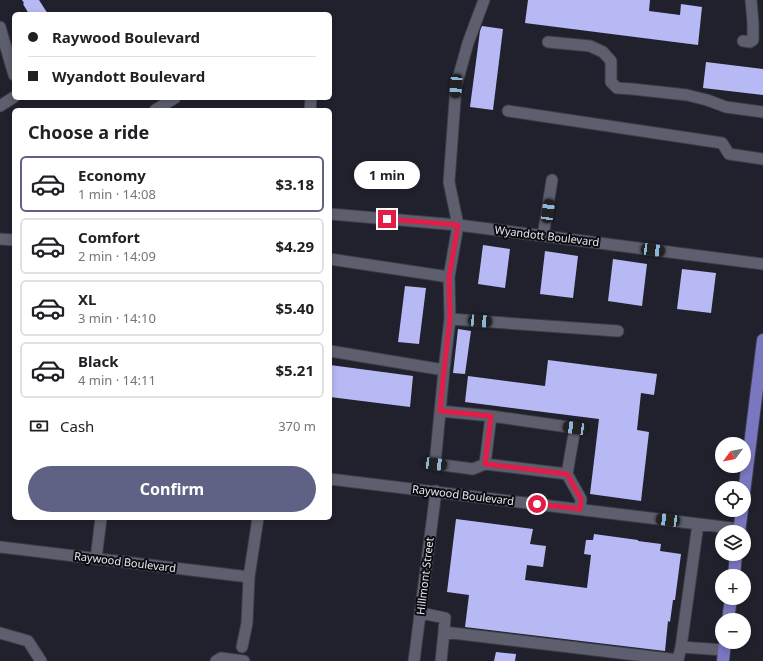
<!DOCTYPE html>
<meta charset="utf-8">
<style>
body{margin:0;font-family:"Noto Sans",sans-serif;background:#f6f6f6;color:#202124;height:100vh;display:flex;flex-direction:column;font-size:15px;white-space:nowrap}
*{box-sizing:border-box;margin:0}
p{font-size:13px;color:#757577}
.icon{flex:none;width:22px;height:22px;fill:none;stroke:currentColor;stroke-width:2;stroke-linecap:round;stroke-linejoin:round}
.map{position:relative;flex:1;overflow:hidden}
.sheet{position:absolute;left:12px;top:108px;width:320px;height:412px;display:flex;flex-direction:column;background:#fff;border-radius:6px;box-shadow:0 2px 6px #0003}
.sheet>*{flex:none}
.top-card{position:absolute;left:12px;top:12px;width:320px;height:88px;border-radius:6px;box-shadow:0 2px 6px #0003;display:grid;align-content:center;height:88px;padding:0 16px;background:#fff}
.needle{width:26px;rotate:238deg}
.buttons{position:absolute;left:715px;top:437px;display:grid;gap:8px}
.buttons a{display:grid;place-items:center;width:36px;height:36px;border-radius:50%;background:#fff;box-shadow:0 2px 6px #0003;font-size:20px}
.end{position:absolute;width:18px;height:18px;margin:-9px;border:5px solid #e11d48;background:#fff;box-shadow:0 0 0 2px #fff}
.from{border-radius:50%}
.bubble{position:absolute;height:28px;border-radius:14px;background:#fff;box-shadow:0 2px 6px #0003;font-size:13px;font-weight:700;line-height:28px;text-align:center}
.car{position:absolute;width:12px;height:24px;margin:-12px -6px;border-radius:5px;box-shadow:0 0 3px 1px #0007;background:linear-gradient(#222 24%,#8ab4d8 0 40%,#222 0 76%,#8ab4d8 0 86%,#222 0)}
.top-card b{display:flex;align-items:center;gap:14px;height:38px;font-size:15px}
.top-card b+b{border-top:1px solid #e0e0e0}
.top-card i{width:10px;height:10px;background:#202124}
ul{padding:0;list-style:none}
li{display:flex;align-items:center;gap:12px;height:56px;margin:0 8px 6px;padding:0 8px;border:2px solid #e0e0e0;border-radius:6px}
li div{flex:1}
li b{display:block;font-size:15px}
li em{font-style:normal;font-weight:700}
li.current{border-color:#5f6185}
li>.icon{width:36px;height:36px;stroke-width:1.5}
h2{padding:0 16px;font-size:18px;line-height:48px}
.pay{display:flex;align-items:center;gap:10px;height:44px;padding:0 16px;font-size:15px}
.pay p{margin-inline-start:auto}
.cta{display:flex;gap:8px;margin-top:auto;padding:8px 16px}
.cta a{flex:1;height:46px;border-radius:24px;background:#5f6185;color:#fff;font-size:16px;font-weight:700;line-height:46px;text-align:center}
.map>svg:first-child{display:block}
</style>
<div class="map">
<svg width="763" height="661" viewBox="0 0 763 661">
<rect width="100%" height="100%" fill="#21212e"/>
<path fill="#b7b9f4" d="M 22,0 L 39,0 L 48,14 L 29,14 L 23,4 L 24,3 Z
M 528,0 L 650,0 L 649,11 L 680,15 L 681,4 L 702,7 L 698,45 L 525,23 Z
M 482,26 L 503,29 L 493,110 L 470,107 L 480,31 Z
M 706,62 L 763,69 L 763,95 L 703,88 Z
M 483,245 L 510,249 L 505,288 L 478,284 Z
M 545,251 L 578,256 L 573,298 L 540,294 Z
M 613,259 L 647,264 L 642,306 L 608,301 Z
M 682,269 L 716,273 L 711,313 L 677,309 Z
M 405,286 L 426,288 L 419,344 L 398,342 Z
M 458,329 L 471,331 L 465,374 L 453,373 Z
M 548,360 L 657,374 L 654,395 L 641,393 L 637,430 L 649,432 L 641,501 L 590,494 L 599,419 L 465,402 L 468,376 L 545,386 Z
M 330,365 L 413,376 L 410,407 L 330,397 Z
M 456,519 L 533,529 L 530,544 L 546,546 L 543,567 L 527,565 L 525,580 L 587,588 L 591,555 L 584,554 L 586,540 L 593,540 L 594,534 L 638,540 L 638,541 L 661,544 L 660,551 L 681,554 L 675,600 L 673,600 L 670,622 L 668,621 L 665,651 L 465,627 L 469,595 L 447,592 Z
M 496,652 L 516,654 L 515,661 L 494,661 Z"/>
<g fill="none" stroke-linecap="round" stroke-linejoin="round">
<defs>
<path id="minor" d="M 0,27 L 14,75
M 743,41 L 750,42 L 753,40 L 753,23 L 751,0
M 548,42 L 590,46 L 603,52 L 611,61 L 611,82 L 617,88 L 632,89 L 687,95 L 707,100 L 726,107 L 763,112
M 0,106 L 14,97
M 155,110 L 175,98
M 310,110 L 311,98
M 508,111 L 722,143 L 729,154 L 763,159
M 330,214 L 458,225 L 763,264
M 543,236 L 552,180
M 0,239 L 14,240
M 330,259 L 449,277
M 450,319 L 618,331
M 330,351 L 444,370
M 440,411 L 491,416 L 575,428 L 567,474 L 485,464 L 473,469 L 435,464 L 444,370 L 450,319 L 449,277 L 458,225 L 449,182 L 456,86 L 468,43 L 484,0
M 485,464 L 491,416
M 567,474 L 581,499 L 580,509
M 330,479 L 740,529
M 0,547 L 249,577
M 96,559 L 101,518
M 421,613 L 445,618 L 444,632 L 678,660 L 681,647 L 724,650
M 0,633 L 28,641 L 41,661
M 242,647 L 247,623 L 249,577 L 258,518
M 681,647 L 698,524
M 216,661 L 221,658 L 244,661
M 414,661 L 436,491
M 441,661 L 444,632"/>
<path id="major" d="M 744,493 L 763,340
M 739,532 L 742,510
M 734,576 L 736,554
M 728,620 L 731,598
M 723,661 L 725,642"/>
</defs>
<use href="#minor" stroke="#3b3c46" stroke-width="13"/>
<use href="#major" stroke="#3b3c46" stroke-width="14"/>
<use href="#minor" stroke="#5e5f6e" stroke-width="11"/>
<use href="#major" stroke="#7977bf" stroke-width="12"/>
</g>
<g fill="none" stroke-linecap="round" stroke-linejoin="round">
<path stroke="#e11d48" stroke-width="5" d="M 387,219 L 458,225 L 449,277 L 450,319 L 444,370 L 440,411 L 491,416 L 485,464 L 567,474 L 581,499 L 580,509 L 537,504"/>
</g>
<g text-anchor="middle" stroke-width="4" stroke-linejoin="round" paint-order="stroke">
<g font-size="11" fill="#e7e8f0" stroke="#0b0b11">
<text transform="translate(547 236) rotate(7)" y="4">Wyandott Boulevard</text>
<text transform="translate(463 495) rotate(7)" y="4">Raywood Boulevard</text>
<text transform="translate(125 562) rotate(7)" y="4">Raywood Boulevard</text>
<text transform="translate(425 576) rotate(-83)" y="4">Hillmont Street</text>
</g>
</g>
</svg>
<div class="buttons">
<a><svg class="needle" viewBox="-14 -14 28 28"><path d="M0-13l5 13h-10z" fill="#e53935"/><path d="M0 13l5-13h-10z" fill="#757577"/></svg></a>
<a><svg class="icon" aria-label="locate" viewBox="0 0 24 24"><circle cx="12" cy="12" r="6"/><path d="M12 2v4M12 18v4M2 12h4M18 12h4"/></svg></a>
<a><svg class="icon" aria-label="layers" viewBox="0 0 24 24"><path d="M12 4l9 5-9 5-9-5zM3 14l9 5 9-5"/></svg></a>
<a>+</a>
<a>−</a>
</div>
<i class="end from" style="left:537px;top:504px"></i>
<i class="end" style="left:387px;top:219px"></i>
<div class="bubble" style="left:354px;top:161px;width:66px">1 min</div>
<i class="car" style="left:456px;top:86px;rotate:184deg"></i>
<i class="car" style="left:548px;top:211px;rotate:8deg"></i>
<i class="car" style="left:653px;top:250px;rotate:97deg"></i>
<i class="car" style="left:480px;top:321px;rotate:94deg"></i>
<i class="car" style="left:575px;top:428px;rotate:278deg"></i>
<i class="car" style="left:435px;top:464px;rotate:97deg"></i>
<i class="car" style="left:668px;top:520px;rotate:277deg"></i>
<div class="top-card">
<b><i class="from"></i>Raywood Boulevard</b>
<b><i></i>Wyandott Boulevard</b>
</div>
<section class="sheet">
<h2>Choose a ride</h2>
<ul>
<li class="current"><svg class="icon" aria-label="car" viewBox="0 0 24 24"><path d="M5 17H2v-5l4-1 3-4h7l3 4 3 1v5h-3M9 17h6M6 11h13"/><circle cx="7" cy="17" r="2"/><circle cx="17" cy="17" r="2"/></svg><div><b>Economy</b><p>1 min · 14:08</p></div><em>$3.18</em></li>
<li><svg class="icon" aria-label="car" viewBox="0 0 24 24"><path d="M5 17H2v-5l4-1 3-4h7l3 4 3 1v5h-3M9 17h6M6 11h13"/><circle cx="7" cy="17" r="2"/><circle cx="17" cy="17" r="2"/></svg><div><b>Comfort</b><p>2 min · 14:09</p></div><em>$4.29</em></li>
<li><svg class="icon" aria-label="car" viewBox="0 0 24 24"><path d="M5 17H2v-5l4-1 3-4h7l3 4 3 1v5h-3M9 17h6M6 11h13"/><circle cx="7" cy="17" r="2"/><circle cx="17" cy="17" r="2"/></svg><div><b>XL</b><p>3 min · 14:10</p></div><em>$5.40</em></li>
<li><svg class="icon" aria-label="car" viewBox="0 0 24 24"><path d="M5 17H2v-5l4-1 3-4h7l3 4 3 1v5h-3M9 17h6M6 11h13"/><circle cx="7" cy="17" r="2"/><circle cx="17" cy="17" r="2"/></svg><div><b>Black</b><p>4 min · 14:11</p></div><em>$5.21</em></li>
</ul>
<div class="pay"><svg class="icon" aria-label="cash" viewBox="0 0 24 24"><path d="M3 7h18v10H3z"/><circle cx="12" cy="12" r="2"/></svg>Cash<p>370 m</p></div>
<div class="cta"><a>Confirm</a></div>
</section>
</div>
